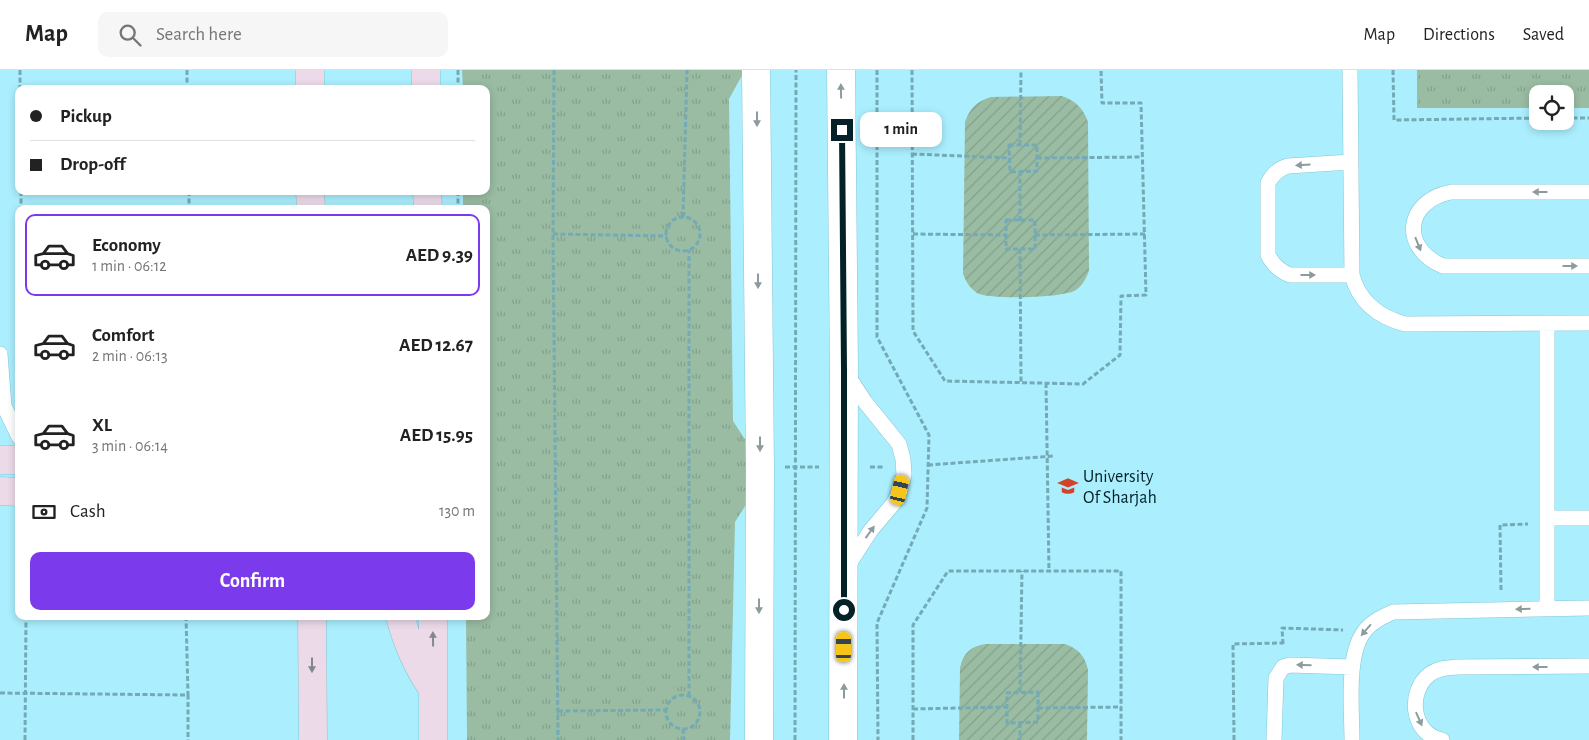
<!DOCTYPE html>
<meta charset="utf-8">
<style>
body{margin:0;font-family:"Alegreya Sans",sans-serif;background:#f6f6f6;color:#222;height:100vh;display:flex;flex-direction:column;font-size:19px;white-space:nowrap}
*{box-sizing:border-box;margin:0}
p{font-size:16px;color:#767676}
.icon{flex:none;width:28px;height:28px;fill:none;stroke:currentColor;stroke-width:2;stroke-linecap:round;stroke-linejoin:round}
.map{position:relative;flex:1;overflow:hidden}
.drawer{position:absolute;left:15px;top:135px;width:475px;height:415px;display:flex;flex-direction:column;background:#fff;border-radius:10px;box-shadow:0 2px 8px #0003}
.drawer>*{flex:none}
.banner{position:absolute;left:15px;top:15px;width:475px;height:110px;border-radius:10px;box-shadow:0 2px 8px #0003;display:grid;align-content:center;height:110px;padding:0 15px;background:#fff}
.tools{position:absolute;left:1529px;top:15px;display:grid;gap:10px}
.tools a{display:grid;place-items:center;width:45px;height:45px;border-radius:10px;background:#fff;box-shadow:0 2px 8px #0003;font-size:25px}
.end{position:absolute;width:22px;height:22px;margin:-11px;border:6px solid #042127;background:#fff;box-shadow:0 0 0 2px #fff}
.from{border-radius:50%}
.bubble{position:absolute;height:35px;border-radius:10px;background:#fff;box-shadow:0 2px 8px #0003;font-size:16px;font-weight:700;line-height:35px;text-align:center}
.car{position:absolute;width:15px;height:30px;margin:-15px -8px;border-radius:6px;box-shadow:0 0 4px 1px #0007;background:linear-gradient(#f5c518 24%,#345 0 40%,#f5c518 0 76%,#345 0 86%,#f5c518 0)}
.banner b{display:flex;align-items:center;gap:18px;height:48px;font-size:19px}
.banner b+b{border-top:1px solid #e0e0e0}
.banner i{width:12px;height:12px;background:#222}
ul{padding:9px 0 0;list-style:none}
li{display:flex;align-items:center;gap:15px;height:82px;margin:0 10px 8px;padding:0 5px;border:2px solid transparent;border-radius:10px}
li div{flex:1}
li b{display:block;font-size:19px}
li em{font-style:normal;font-weight:700}
li.selected{border-color:#7c3aed}
li>.icon{width:45px;height:45px;stroke-width:1.5}
.pay{display:flex;align-items:center;gap:12px;height:55px;padding:0 15px;font-size:19px}
.pay p{margin-inline-start:auto}
.cta{display:flex;gap:10px;margin-top:auto;padding:10px 15px}
.cta a{flex:1;height:58px;border-radius:10px;background:#7c3aed;color:#fff;font-size:20px;font-weight:700;line-height:58px;text-align:center}
header{display:flex;align-items:center;gap:30px;box-sizing:border-box;height:70px;padding:0 25px;background:#fff;border-bottom:1px solid #e0e0e0}
header strong{font-size:24px}
nav{display:flex;gap:28px;margin-inline-start:auto;font-size:18px}
.search{width:350px;height:45px;background:#f6f6f6;display:flex;align-items:center;gap:12px;box-sizing:border-box;padding:0 18px;border-radius:10px;color:#767676;font-size:19px}
.map>svg:first-child{display:block}
</style>
<header>
<strong>Map</strong>
<div class="search"><svg class="icon" aria-label="search" viewBox="0 0 24 24"><circle cx="10" cy="10" r="6"/><path d="M15 15l6 6"/></svg>Search here</div>
<nav><a>Map</a><a>Directions</a><a>Saved</a></nav>
</header>
<div class="map">
<svg width="1589" height="670" viewBox="0 0 1589 670">
<defs>
<pattern id="grass-tufts" width="24" height="20" patternUnits="userSpaceOnUse" patternTransform="scale(1.25)"><rect width="24" height="20" fill="#9abca3"/><path d="M3 7l-1-3M5 7V3M7 7l1-3M15 17l-1-3M17 17v-4M19 17l1-3" fill="none" stroke="#83a18c"/></pattern>
<pattern id="garden-furrows" width="10" height="10" patternUnits="userSpaceOnUse" patternTransform="scale(1.25)"><rect width="10" height="10" fill="#9abca3"/><path d="M-1 1l2-2M0 10L10 0M9 11l2-2" fill="none" stroke="#83a18c"/></pattern>
</defs>
<rect width="100%" height="100%" fill="#abeffe"/>
<path fill="url(#grass-tufts)" d="M 462,0 L 745,0 L 729,29 L 733,351 L 746,371 L 747,433 L 735,452 L 730,670 L 467,670 L 466,546 L 486,546 L 486,139 L 463,139 L 463,121 L 486,121 L 486,19 L 463,19 Z
M 1417,0 L 1589,0 L 1589,38 L 1565,38 L 1565,24 L 1538,24 L 1537,38 L 1417,38 Z"/>
<path fill="url(#garden-furrows)" d="M 1062,26 C 1076,31 1083,38 1088,52 L 1089,201 C 1086,208 1083,215 1076,220 C 1064,228 990,230 977,223 C 970,218 966,212 963,204 L 965,52 C 970,38 977,31 991,27 Z
M 986,574 L 1065,574 C 1079,579 1085,586 1088,600 L 1087,670 L 959,670 L 960,598 C 963,583 971,576 986,574 Z"/>
<g fill="none" stroke-linecap="round" stroke-linejoin="round">
<defs>
<path id="lane" d="M 1350,0 L 1352,205 C 1359,232 1379,247 1405,254 L 1589,253
M 1351,92 L 1288,96 C 1278,99 1273,104 1268,113 L 1268,185 C 1273,195 1279,201 1290,205 L 1352,205
M 1589,122 L 1451,122 C 1405,131 1400,178 1443,196 L 1589,196
M 0,284 L 4,336 L 19,367
M 1547,448 L 1589,448
M 847,497 L 871,460 L 893,434 L 900,421 L 904,405 L 903,389 L 899,374 L 865,332 L 848,306
M 1547,539 L 1547,253
M 1274,670 L 1276,608 L 1283,597 L 1290,595 L 1352,597
M 1352,670 C 1352,641 1346,585 1364,562 C 1371,552 1382,547 1393,542 L 1589,538
M 1442,670 C 1411,664 1407,621 1430,604 C 1438,598 1448,598 1457,597 L 1589,596"/>
<path id="street" d="M 756,0 L 760,398 L 759,670
M 841,0 L 844,300 L 843,670"/>
<path id="secondary" d="M 310,0 L 310,19
M 426,0 L 426,19
M 310,121 L 311,139
M 427,121 L 428,139
M 0,390 L 19,390
M 0,421 L 19,422
M 312,546 L 313,670
M 400,546 C 407,573 417,596 433,619
M 433,546 L 433,670"/>
</defs>
<use href="#lane" stroke="#83c6d5" stroke-width="16"/>
<use href="#street" stroke="#83c6d5" stroke-width="29"/>
<use href="#secondary" stroke="#83c6d5" stroke-width="29"/>
<path stroke="#73aab6" stroke-width="3" stroke-dasharray="5 2.5" stroke-linecap="butt" d="M 20,0 L 20,19
M 187,0 L 187,19
M 458,0 L 458,19
M 554,0 L 553,164 L 558,670
M 877,0 L 877,267 L 929,365 L 927,438 L 877,553 L 878,670
M 912,0 L 913,261 L 945,311 L 1083,314 L 1120,285 L 1121,226 L 1146,225 L 1141,33 L 1102,33 L 1101,0
M 1393,0 L 1394,50 L 1538,48
M 1565,48 L 1589,48
M 1009,75 L 1037,75 L 1037,101 L 1010,102 Z
M 1020,75 L 1021,0
M 912,84 L 1010,88
M 1037,88 L 1142,87
M 21,121 L 21,139
M 189,121 L 189,139
M 458,121 L 458,139
M 683,147 L 687,0
M666 164a17 17 0 1 1 34 0a17 17 0 1 1-34 0Z
M 1006,150 L 1035,150 L 1035,179 L 1006,179 Z
M 1020,151 L 1020,101
M 553,164 L 667,166
M 913,164 L 1006,165
M 1035,165 L 1145,164
M 1020,179 L 1021,313
M 1046,313 L 1049,502
M 928,395 L 1054,386
M 785,397 L 819,397
M 870,397 L 884,397
M 1501,520 L 1500,455 L 1528,454
M 186,546 L 188,625
M 1283,574 L 1282,558 L 1343,560
M 1020,622 L 1022,501
M 1038,622 L 1038,652 L 1007,653 L 1007,623 Z
M 0,623 L 188,625 L 188,670
M666 642a17 17 0 1 1 34 0a17 17 0 1 1-34 0Z
M 689,626 L 689,180
M 1038,638 L 1121,637
M 913,639 L 1007,637
M 558,641 L 666,640
M 1020,653 L 1020,670
M 683,659 L 684,670
M 25,670 L 26,546
M 795,670 L 796,0
M 913,670 L 913,555 L 948,501 L 1121,501 L 1121,670
M 1234,670 L 1233,574 L 1283,573"/>
<use href="#lane" stroke="#fff" stroke-width="15"/>
<use href="#street" stroke="#fff" stroke-width="28"/>
<use href="#secondary" stroke="#ecdae9" stroke-width="28"/>
</g>
<defs><path id="oneway-solid" d="M-6-.8H1V-3.2L6.5 0L1 3.2V.8H-6Z" transform="scale(1.25)"/></defs>
<g fill="#8e9b9e">
<use href="#oneway-solid" transform="translate(841 21) rotate(-91)"/>
<use href="#oneway-solid" transform="translate(757 49) rotate(90)"/>
<use href="#oneway-solid" transform="translate(1303 95) rotate(177)"/>
<use href="#oneway-solid" transform="translate(1540 122) rotate(-180)"/>
<use href="#oneway-solid" transform="translate(1418 174) rotate(68)"/>
<use href="#oneway-solid" transform="translate(1570 196)"/>
<use href="#oneway-solid" transform="translate(1308 205)"/>
<use href="#oneway-solid" transform="translate(758 211) rotate(90)"/>
<use href="#oneway-solid" transform="translate(760 374) rotate(90)"/>
<use href="#oneway-solid" transform="translate(870 462) rotate(-54)"/>
<use href="#oneway-solid" transform="translate(759 536) rotate(90)"/>
<use href="#oneway-solid" transform="translate(1523 539) rotate(178)"/>
<use href="#oneway-solid" transform="translate(1366 560) rotate(131)"/>
<use href="#oneway-solid" transform="translate(1304 595) rotate(-178)"/>
<use href="#oneway-solid" transform="translate(1540 597) rotate(180)"/>
<use href="#oneway-solid" transform="translate(844 621) rotate(-90)"/>
<use href="#oneway-solid" transform="translate(1419 649) rotate(66)"/>
</g>
<g fill="#848792">
<use href="#oneway-solid" transform="translate(433 569) rotate(-91)"/>
<use href="#oneway-solid" transform="translate(312 595) rotate(90)"/>
</g>
<g fill="none" stroke-linecap="round" stroke-linejoin="round">
<path stroke="#042127" stroke-width="6" d="M 842,60 L 844,300 L 844,540"/>
</g>
<defs>
<symbol id="university-bare" viewBox="-9 -9 18 18"><path d="M0-5L7-2L0 1L-7-2ZM-4 1L0 2.5L4 1V4Q0 6-4 4Z" fill="#d04529" stroke="#abeffe" stroke-width="2.5" paint-order="stroke"/></symbol>
</defs>
<g fill-rule="evenodd">
<use href="#university-bare" x="1054" y="402" width="28" height="28"/>
</g>
<g text-anchor="middle" stroke-width="5" stroke-linejoin="round" paint-order="stroke">
<g font-size="18" fill="#042127" stroke="#abeffe" text-anchor="start">
<text x="1083" y="412">University<tspan x="1083" dy="21">Of Sharjah</tspan></text>
</g>
</g>
</svg>
<div class="tools">
<a><svg class="icon" aria-label="locate" viewBox="0 0 24 24"><circle cx="12" cy="12" r="6"/><path d="M12 2v4M12 18v4M2 12h4M18 12h4"/></svg></a>
</div>
<i class="end from" style="left:844px;top:540px"></i>
<i class="end" style="left:842px;top:60px"></i>
<div class="bubble" style="left:860px;top:42px;width:82px">1 min</div>
<i class="car" style="left:900px;top:420px;rotate:13deg"></i>
<i class="car" style="left:844px;top:577px;rotate:0deg"></i>
<div class="banner">
<b><i class="from"></i>Pickup</b>
<b><i></i>Drop-off</b>
</div>
<section class="drawer">
<ul>
<li class="selected"><svg class="icon" aria-label="car" viewBox="0 0 24 24"><path d="M5 17H2v-5l4-1 3-4h7l3 4 3 1v5h-3M9 17h6M6 11h13"/><circle cx="7" cy="17" r="2"/><circle cx="17" cy="17" r="2"/></svg><div><b>Economy</b><p>1 min · 06:12</p></div><em>AED 9.39</em></li>
<li><svg class="icon" aria-label="car" viewBox="0 0 24 24"><path d="M5 17H2v-5l4-1 3-4h7l3 4 3 1v5h-3M9 17h6M6 11h13"/><circle cx="7" cy="17" r="2"/><circle cx="17" cy="17" r="2"/></svg><div><b>Comfort</b><p>2 min · 06:13</p></div><em>AED 12.67</em></li>
<li><svg class="icon" aria-label="car" viewBox="0 0 24 24"><path d="M5 17H2v-5l4-1 3-4h7l3 4 3 1v5h-3M9 17h6M6 11h13"/><circle cx="7" cy="17" r="2"/><circle cx="17" cy="17" r="2"/></svg><div><b>XL</b><p>3 min · 06:14</p></div><em>AED 15.95</em></li>
</ul>
<div class="pay"><svg class="icon" aria-label="cash" viewBox="0 0 24 24"><path d="M3 7h18v10H3z"/><circle cx="12" cy="12" r="2"/></svg>Cash<p>130 m</p></div>
<div class="cta"><a>Confirm</a></div>
</section>
</div>
